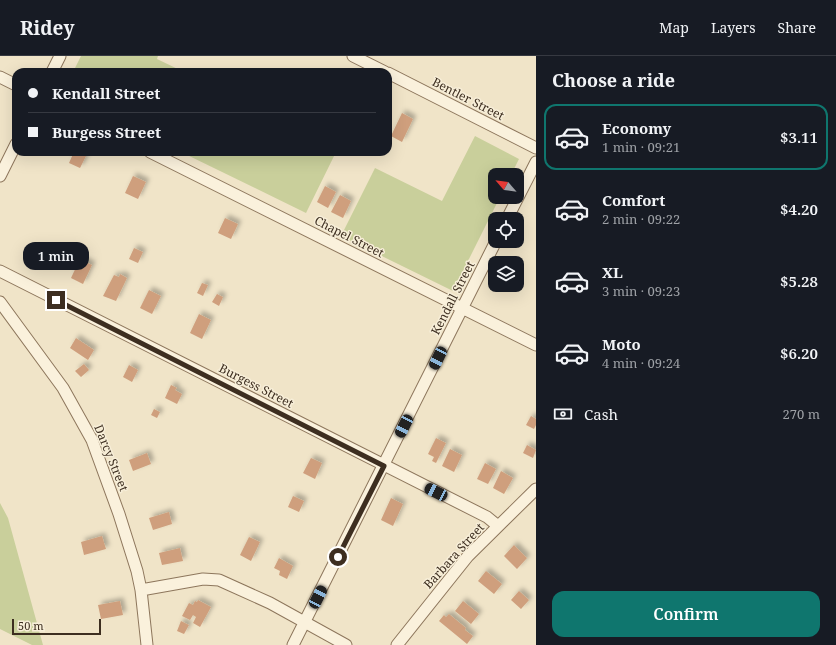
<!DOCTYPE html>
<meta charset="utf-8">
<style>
body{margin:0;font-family:"Noto Serif",serif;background:#20242c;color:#f1f3f6;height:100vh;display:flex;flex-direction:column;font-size:15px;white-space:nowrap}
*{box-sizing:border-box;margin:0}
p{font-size:13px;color:#9ea1a6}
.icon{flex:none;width:22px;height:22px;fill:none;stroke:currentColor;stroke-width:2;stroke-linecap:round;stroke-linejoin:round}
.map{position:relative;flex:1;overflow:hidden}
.drawer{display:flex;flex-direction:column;background:#171b24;width:300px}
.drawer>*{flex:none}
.top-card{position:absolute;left:12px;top:12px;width:380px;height:88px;border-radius:12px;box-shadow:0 4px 16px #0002;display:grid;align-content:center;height:88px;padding:0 16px;background:#171b24}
.needle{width:26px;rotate:298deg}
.fabs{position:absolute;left:488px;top:112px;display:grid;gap:8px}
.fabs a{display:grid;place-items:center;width:36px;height:36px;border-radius:8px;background:#171b24;box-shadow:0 4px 16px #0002;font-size:20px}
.scale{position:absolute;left:12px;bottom:10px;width:89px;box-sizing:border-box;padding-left:4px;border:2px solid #3d2e20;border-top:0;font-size:11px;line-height:14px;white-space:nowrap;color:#3d2e20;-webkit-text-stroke:3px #f7eed8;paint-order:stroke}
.end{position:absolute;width:18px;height:18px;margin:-9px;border:5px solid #3d2e20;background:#fff;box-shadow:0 0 0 2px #fff}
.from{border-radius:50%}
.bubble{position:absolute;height:28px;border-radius:12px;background:#171b24;box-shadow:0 4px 16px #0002;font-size:13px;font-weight:600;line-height:28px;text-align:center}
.car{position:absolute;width:12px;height:24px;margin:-12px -6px;border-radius:5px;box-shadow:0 0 3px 1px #0007;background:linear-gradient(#222 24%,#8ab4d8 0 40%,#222 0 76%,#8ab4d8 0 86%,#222 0)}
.top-card b{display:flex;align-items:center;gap:14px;height:38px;font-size:15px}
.top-card b+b{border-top:1px solid #363941}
.top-card i{width:10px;height:10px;background:#f1f3f6}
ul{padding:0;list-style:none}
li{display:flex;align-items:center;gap:12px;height:66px;margin:0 8px 6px;padding:0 8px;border:2px solid transparent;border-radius:12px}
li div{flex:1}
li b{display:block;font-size:15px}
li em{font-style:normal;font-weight:600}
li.selected{border-color:#0f766e}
li>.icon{width:36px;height:36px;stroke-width:1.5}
h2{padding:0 16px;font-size:18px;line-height:48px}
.pay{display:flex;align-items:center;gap:10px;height:44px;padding:0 16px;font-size:15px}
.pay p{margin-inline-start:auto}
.cta{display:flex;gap:8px;margin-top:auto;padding:8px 16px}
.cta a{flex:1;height:46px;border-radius:12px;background:#0f766e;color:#fff;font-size:16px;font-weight:600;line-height:46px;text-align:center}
header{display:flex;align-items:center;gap:24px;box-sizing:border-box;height:56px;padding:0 20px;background:#171b24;border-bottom:1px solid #363941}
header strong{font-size:19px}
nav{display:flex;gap:22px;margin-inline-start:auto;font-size:14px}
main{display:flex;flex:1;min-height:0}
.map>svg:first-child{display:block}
</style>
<header>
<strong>Ridey</strong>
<nav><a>Map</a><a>Layers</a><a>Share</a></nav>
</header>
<main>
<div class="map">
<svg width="536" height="589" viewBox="0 0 536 589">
<defs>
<filter id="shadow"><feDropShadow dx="3.5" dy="-3.5" stdDeviation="2" flood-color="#0004"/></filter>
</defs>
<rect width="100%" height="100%" fill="#f0e4c8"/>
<path fill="#c9cf9b" d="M 81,0 L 158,0 L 157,3 L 184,16 L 73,16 Z
M 475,80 L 519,103 L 511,119 L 495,119 L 495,141 L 500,141 L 453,235 L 341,180 L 375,112 L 442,145 Z
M 181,96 L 336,96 L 306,157 Z
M 0,447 L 8,462 L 43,589 L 32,589 L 0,573 Z"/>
<path fill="#cf9f7d" filter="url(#shadow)" d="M 402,57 L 413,63 L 402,86 L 391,80 Z
M 74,96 L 84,96 L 87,98 L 80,112 L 69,107 Z
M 133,120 L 146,126 L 138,143 L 125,137 Z
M 325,130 L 336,136 L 328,152 L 317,146 Z
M 340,139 L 351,145 L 343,162 L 331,156 Z
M 225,162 L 238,168 L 231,183 L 218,177 Z
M 134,192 L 143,196 L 138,207 L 129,203 Z
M 80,203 L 92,209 L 83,228 L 71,222 Z
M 120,218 L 127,222 L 116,245 L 103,240 L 114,219 L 119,221 Z
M 202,227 L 208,229 L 203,240 L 197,237 Z
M 149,234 L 161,240 L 152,258 L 140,252 Z
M 217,238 L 223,241 L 219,250 L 212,246 Z
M 199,258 L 211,264 L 202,283 L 190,277 Z
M 76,282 L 94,294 L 88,304 L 70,292 Z
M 84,308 L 89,314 L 81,321 L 75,315 Z
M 129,309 L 138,314 L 132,326 L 123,321 Z
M 171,329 L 177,332 L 175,334 L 182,338 L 177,348 L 165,342 Z
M 154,353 L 160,356 L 157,362 L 151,359 Z
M 531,360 L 536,363 L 536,369 L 534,373 L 526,369 Z
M 436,382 L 446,387 L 436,407 L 432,405 L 434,401 L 428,398 Z
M 527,389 L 536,394 L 533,402 L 523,397 Z
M 450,393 L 462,399 L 454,416 L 442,410 Z
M 147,397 L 151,408 L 133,415 L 129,404 Z
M 311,402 L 322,407 L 315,423 L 303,417 Z
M 485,407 L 496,413 L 488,428 L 477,423 Z
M 501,415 L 513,422 L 504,438 L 493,432 Z
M 293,440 L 304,445 L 299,456 L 288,451 Z
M 391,442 L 403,448 L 393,470 L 381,464 Z
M 169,456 L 172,468 L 153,474 L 149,462 Z
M 102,480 L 106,493 L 84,499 L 81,486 Z
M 249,481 L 260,486 L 251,505 L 240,499 Z
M 514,489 L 527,502 L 517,513 L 504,500 Z
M 180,492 L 183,505 L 162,509 L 159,497 Z
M 279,502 L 293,510 L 287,523 L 279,519 L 280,515 L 274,512 Z
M 486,515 L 502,528 L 494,538 L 478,525 Z
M 519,535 L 529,544 L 521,553 L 511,544 Z
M 198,544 L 211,551 L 200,571 L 193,567 L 196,561 L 193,559 L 190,564 L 182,560 L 189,547 L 193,549 L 195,545 L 197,546 Z
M 120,545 L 123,559 L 101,563 L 98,549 Z
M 463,545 L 479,558 L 471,568 L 455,555 Z
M 449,558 L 466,572 L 465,574 L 473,580 L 467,588 L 439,565 L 444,559 L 446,561 Z
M 181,565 L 189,569 L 184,578 L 177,575 Z"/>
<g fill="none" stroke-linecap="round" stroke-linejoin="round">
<defs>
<path id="street" d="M 353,0 L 385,16
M 52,16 L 60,0
M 388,17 L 536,92
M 0,21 L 16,29
M 150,96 L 536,289
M 0,120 L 16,88
M 507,163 L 536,106
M 0,215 L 487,461 L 498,470
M 0,246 L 63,332 L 92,384 L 119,458 L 137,515 L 141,534 L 147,589
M 141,534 L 203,523 L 219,524 L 270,547 L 346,589
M 293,589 L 496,185
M 397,589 L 468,500 L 536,433"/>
</defs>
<use href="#street" stroke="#8d765c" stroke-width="13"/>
<use href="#street" stroke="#faf1dc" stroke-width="11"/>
</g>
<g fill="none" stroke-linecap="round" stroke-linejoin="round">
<path stroke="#3d2e20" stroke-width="5" d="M 56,244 L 384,410 L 338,501"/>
</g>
<g text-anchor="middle" stroke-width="3" stroke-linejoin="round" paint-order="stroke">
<g font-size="12" fill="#3d2e20" stroke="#f7eed8">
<text transform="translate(468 43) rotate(27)" y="4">Bentler Street</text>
<text transform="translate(349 181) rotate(27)" y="4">Chapel Street</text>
<text transform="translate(453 242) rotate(-63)" y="4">Kendall Street</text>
<text transform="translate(256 330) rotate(27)" y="4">Burgess Street</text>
<text transform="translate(111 402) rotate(68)" y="4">Darcy Street</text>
<text transform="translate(454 500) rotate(-48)" y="4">Barbara Street</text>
</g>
</g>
</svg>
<div class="fabs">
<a><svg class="needle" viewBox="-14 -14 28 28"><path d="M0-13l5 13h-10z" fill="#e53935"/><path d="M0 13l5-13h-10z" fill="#9ea1a6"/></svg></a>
<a><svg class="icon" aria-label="locate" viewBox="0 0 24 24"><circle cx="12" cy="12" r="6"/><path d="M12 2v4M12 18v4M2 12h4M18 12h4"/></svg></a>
<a><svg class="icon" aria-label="layers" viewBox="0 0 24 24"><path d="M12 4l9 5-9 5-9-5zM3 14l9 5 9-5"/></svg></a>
</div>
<div class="scale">50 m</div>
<i class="end from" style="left:338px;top:501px"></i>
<i class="end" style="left:56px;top:244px"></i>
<div class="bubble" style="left:23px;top:186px;width:66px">1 min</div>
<i class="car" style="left:438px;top:302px;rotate:206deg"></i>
<i class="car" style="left:404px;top:370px;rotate:207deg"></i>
<i class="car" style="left:436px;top:436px;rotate:297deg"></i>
<i class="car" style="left:318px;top:541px;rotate:27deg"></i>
<div class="top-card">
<b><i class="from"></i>Kendall Street</b>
<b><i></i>Burgess Street</b>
</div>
</div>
<section class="drawer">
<h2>Choose a ride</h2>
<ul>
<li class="selected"><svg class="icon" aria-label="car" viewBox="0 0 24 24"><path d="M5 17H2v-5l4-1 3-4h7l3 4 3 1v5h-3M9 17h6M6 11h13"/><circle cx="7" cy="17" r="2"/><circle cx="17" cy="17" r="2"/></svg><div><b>Economy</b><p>1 min · 09:21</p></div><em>$3.11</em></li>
<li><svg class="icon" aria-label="car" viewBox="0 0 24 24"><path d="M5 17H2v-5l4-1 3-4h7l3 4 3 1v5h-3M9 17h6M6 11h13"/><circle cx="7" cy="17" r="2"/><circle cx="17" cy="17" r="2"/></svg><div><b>Comfort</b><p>2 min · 09:22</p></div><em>$4.20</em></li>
<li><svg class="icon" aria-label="car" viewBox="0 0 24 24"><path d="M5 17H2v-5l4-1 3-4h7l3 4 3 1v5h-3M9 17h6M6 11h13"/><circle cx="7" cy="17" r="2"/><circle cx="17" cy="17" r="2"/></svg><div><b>XL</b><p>3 min · 09:23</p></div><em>$5.28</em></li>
<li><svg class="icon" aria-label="car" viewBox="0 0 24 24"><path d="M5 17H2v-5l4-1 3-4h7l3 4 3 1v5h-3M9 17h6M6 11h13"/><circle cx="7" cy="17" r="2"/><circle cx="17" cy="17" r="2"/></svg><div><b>Moto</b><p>4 min · 09:24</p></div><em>$6.20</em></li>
</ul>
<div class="pay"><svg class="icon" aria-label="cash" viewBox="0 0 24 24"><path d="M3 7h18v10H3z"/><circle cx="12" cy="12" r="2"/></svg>Cash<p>270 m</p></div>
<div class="cta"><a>Confirm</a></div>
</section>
</main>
